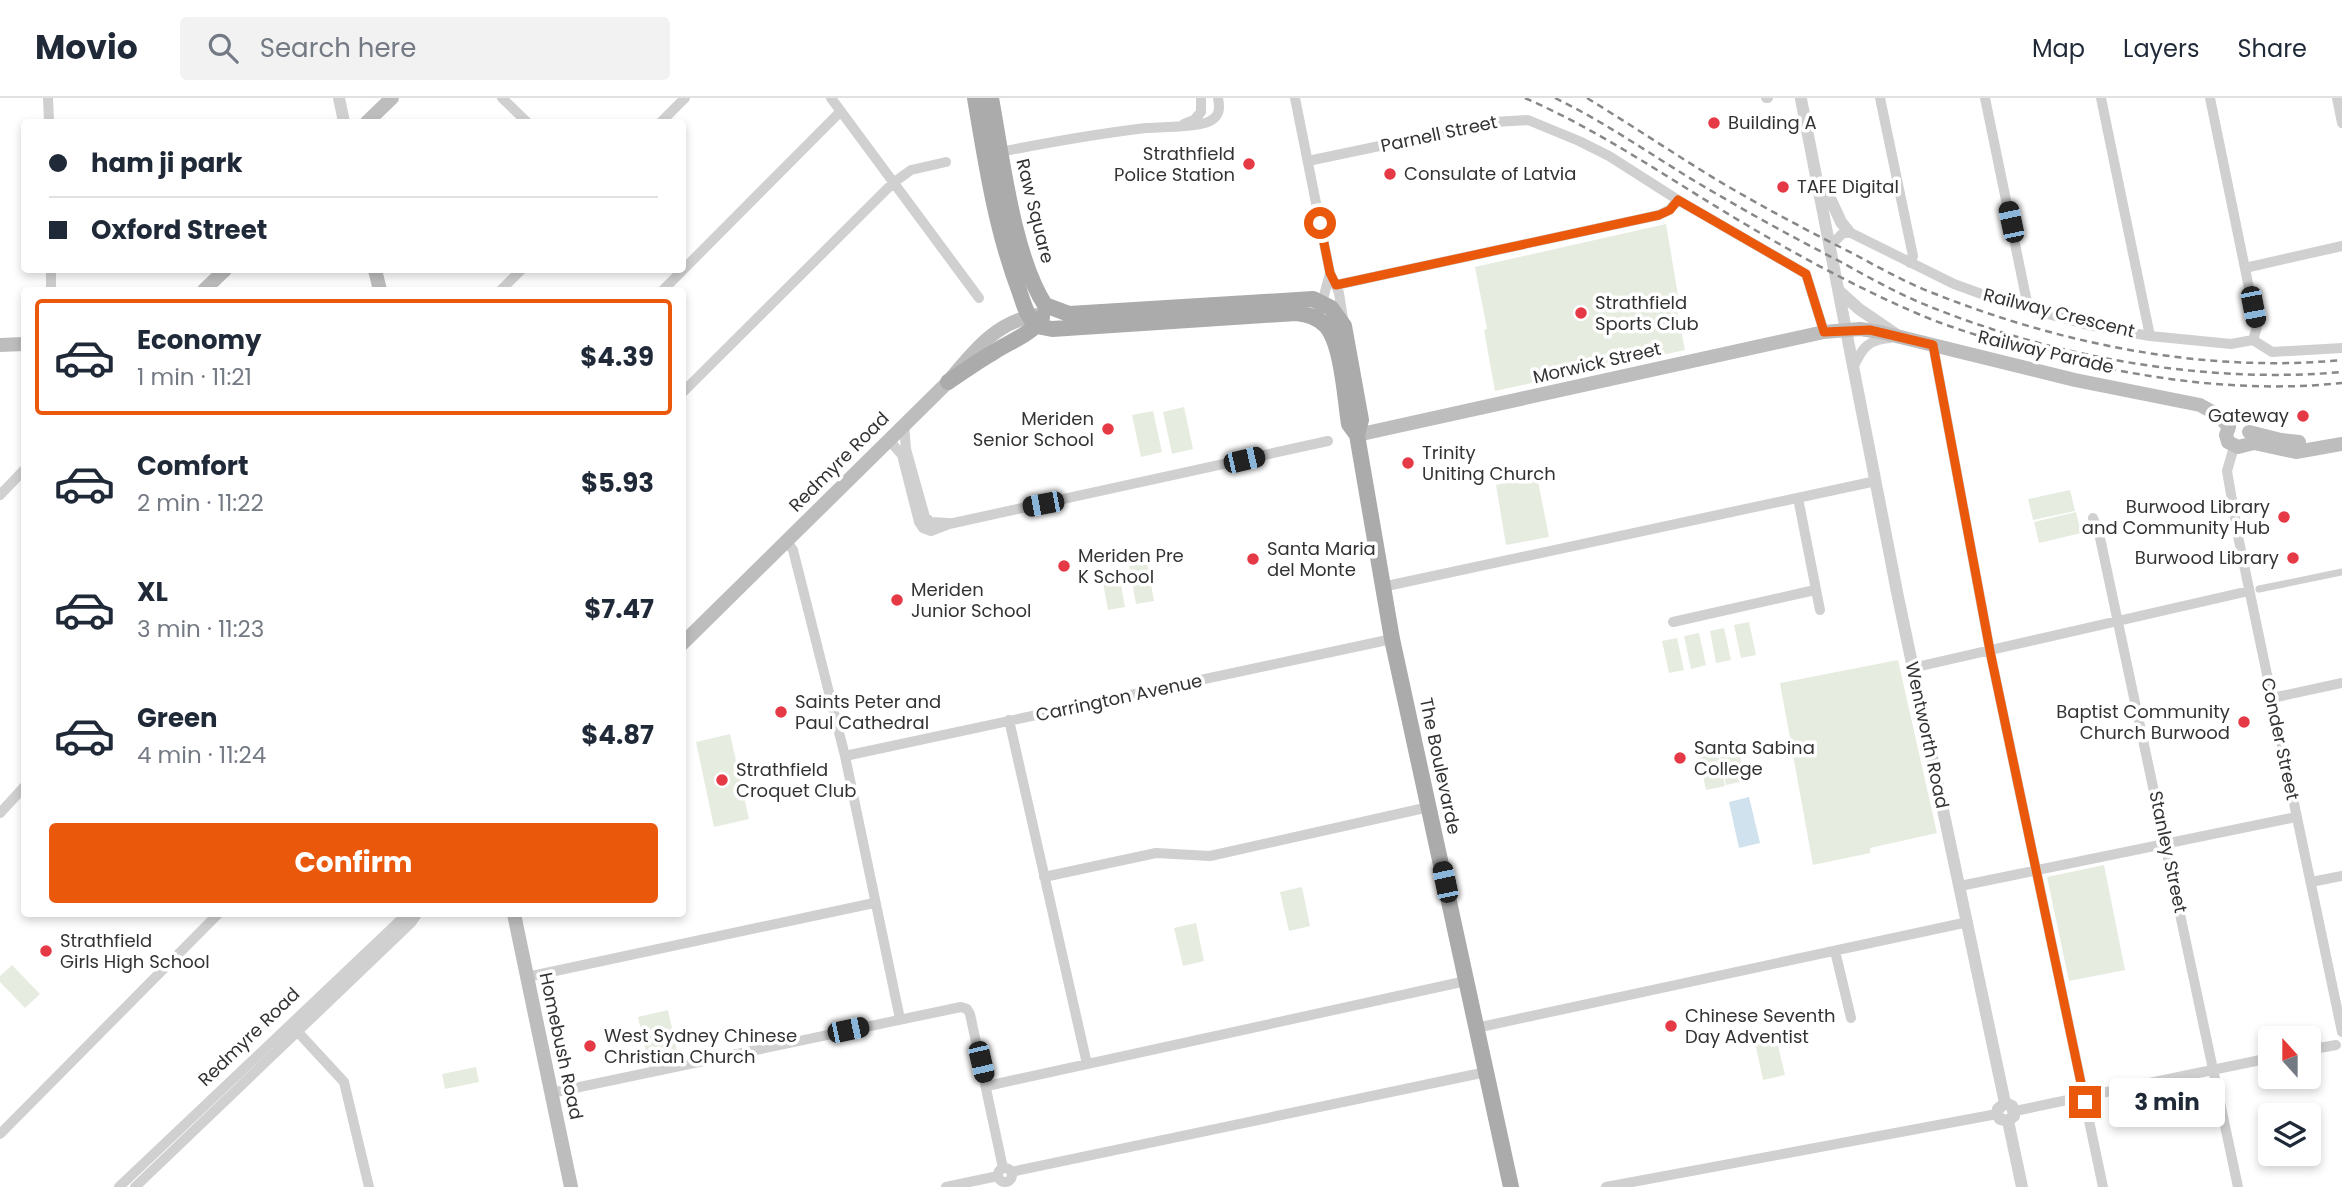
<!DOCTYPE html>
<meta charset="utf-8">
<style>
body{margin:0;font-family:Poppins,sans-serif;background:#f2f2f3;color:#1f2937;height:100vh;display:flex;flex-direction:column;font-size:26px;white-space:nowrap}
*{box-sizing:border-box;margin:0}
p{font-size:23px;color:#747a83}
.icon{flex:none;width:38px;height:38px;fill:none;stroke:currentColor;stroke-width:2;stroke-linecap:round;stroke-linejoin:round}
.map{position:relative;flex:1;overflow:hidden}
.drawer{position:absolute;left:21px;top:189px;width:665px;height:630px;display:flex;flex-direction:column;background:#fff;border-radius:7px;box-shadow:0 4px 10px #0003}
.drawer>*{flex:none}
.top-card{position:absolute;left:21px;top:21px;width:665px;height:154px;border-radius:7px;box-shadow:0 4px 10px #0003;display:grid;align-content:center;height:154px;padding:0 28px;background:#fff}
.needle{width:46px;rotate:339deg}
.buttons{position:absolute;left:2258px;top:928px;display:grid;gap:14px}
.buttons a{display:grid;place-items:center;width:63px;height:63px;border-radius:7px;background:#fff;box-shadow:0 4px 10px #0003;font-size:35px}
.end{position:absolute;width:32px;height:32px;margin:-16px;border:9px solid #ea580c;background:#fff;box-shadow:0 0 0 4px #fff}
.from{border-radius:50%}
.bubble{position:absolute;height:49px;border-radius:7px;background:#fff;box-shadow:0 4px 10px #0003;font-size:23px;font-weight:700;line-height:49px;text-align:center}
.car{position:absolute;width:21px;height:42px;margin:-21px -10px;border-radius:9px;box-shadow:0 0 5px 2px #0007;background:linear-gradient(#222 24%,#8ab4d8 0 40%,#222 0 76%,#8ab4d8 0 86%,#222 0)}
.top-card b{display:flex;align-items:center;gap:24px;height:66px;font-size:26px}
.top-card b+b{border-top:2px solid #e0e1e3}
.top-card i{width:18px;height:18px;background:#1f2937}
ul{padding:12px 0 0;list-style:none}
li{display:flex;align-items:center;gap:21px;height:116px;margin:0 14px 10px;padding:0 14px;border:4px solid transparent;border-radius:7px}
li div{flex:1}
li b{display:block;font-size:26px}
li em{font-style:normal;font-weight:700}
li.selected{border-color:#ea580c}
li>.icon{width:63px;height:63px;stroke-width:1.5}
.primary-button{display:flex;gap:14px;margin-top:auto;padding:14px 28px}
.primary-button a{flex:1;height:80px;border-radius:7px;background:#ea580c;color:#fff;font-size:28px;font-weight:700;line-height:80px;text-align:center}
header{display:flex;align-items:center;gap:42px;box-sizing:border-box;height:98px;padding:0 35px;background:#fff;border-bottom:2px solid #e0e1e3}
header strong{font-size:33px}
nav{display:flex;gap:38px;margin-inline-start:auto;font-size:24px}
.search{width:490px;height:63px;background:#f2f2f3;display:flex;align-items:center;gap:18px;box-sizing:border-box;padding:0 24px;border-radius:7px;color:#747a83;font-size:26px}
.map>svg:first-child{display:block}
</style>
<header>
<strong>Movio</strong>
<div class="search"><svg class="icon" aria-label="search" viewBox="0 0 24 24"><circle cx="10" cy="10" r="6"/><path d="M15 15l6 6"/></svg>Search here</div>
<nav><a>Map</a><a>Layers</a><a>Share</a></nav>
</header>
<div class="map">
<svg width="2342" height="1089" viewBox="0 0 2342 1089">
<rect width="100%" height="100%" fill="#fff"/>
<path fill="#e6ecdf" d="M 1666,126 L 1678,197 L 1674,198 L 1685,252 L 1495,293 L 1484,232 L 1487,231 L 1475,169 Z
M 1184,309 L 1193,351 L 1172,356 L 1163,314 Z
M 1153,313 L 1162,354 L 1141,359 L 1132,317 Z
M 1537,378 L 1549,439 L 1506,447 L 1496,387 Z
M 2070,392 L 2075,413 L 2033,422 L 2028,401 Z
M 2076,414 L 2081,435 L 2039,445 L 2034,424 Z
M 1147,465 L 1154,503 L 1136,506 L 1129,468 Z
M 1118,471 L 1125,509 L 1108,512 L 1101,474 Z
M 1749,524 L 1756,557 L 1741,560 L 1734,527 Z
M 1724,530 L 1731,562 L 1716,565 L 1710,533 Z
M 1699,535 L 1706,567 L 1691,571 L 1684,538 Z
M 1677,540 L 1684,572 L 1669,575 L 1662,543 Z
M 1898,562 L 1937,735 L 1870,750 L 1870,755 L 1813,767 L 1780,585 Z
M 730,636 L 749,721 L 714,729 L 696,644 Z
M 1737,642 L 1745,683 L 1726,687 L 1717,646 Z
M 1716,646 L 1725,688 L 1706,692 L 1697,650 Z
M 2104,767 L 2125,872 L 2069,883 L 2047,779 Z
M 1302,789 L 1310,828 L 1289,833 L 1280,794 Z
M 1196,825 L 1204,863 L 1183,868 L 1174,830 Z
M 12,867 L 40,896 L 25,910 L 0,884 L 0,878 Z
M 668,912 L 679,962 L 649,969 L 638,919 Z
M 1776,939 L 1785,977 L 1763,982 L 1755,944 Z
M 476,969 L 479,984 L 445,991 L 442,976 Z"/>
<path fill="#cfe2ee" d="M 1749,699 L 1760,745 L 1739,750 L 1729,704 Z"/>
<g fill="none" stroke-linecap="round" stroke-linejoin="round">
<path stroke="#d0d0d0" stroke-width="7" d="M 2259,491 L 2342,474"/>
<path stroke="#d0d0d0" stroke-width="10" d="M 48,0 L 49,24
M 502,0 L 527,24
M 831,0 L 979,200
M 1295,0 L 1330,175 L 1339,195 L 1343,221
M 1766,0 L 1768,0
M 1880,0 L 1913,158 L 1910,165
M 1985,0 L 2028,209
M 2101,0 L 2150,238
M 2210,0 L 2257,229 L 2253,242
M 2337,0 L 2342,25
M 661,24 L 685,0
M 1184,26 L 1194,22 L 1201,14 L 1201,0
M 995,55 C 1045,45 1096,36 1146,30 C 1161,29 1200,29 1210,23 C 1220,18 1220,10 1218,0
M 1308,63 L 1494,24 L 1528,22 L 1579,43 L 1609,58 L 1678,102 L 1806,176 L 1824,234
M 1831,147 L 1842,136 L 1849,134 L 1954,186 L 1998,202 L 2088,227 L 2150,238 L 2231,246 L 2253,242
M 2245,170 L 2342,148
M 51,172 L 51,192
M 1336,187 L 1659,117 L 1669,112 L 1678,102
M 501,192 L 521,172
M 663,192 L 841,13
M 1322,205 L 1330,175
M 2253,242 L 2272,254 L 2342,250
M 1933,247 L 1991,558 L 2103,1089
M 1854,268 C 1862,250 1869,241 1890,240
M 682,295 L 893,85 L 911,72 L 946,64
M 904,326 L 906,351 L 925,419 L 931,424 L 948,425
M 889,342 L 902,357 L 919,424 L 923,430 L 931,433 L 949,426 L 1328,343
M 2234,349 L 2227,373 L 2239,443 L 2342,934
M 0,397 L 24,372
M 1798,400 L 1820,512
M 2093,420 L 2099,435 L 2238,1089
M 787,444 L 793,452 L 845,658 L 900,921
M 1382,489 L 1876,383
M 1673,524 L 1815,492
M 1912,570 L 2249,493
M 2272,600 L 2342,585
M 1009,622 L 1087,966
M 845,658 L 1392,541
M 0,715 L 24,689
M 1044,779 L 1156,755 L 1210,758 L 1429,709
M 2311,784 L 2342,778
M 1960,788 L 2296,719
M 1835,853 L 1851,920
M 527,879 L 874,805
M 1476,930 L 1968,824
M 296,932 L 344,984 L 369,1089
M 2308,952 L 2336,947
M 987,988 L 1466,883
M 551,995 L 961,909 L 967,911 L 970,916 L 1003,1070
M 2015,1013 L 2270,960
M 0,1036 L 218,816
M998 1077a7 7 0 1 1 14 0a7 7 0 1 1-14 0Z
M 1011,1074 L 1486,974
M 119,1089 L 407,816
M 135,1089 L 411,825 L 417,816
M 946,1089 L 998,1078
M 1606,1089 L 1997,1016"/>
<path stroke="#d0d0d0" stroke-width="12" d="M 339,0 L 344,24
M 1801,1 L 1898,499 L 2005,1005
M 1824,87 L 1841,124 L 1849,134
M 1839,193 L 1859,211 L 1897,237
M 2005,1005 L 1998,1011 L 1997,1016 L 2000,1021 L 2008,1023
M 2005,1005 L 2012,1008 L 2014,1018 L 2008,1023
M 2008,1023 L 2022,1089"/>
<path stroke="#bdbdbd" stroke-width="14" d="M 367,24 L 392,0
M 375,172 L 380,192
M 204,192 L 225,172
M 0,247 L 24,246
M 2229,329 L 2226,337 L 2228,344 L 2238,349 L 2254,345 L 2296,354 L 2342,346
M 2249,334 L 2281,342 L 2299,344
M 1357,337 L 1824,234 L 1860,231 L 1880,234 L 2075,282 L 2200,307 L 2218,317 L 2229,329
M 682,546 L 948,284 C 973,254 996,223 1038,217
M 514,816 L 571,1089"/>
<path stroke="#ababab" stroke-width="16" d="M 975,0 C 986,66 996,132 1020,195 C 1024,207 1027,219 1037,228 L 1052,231 L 1296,215 C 1307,216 1318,219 1326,228 C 1342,246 1345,301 1349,326 L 1357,337
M 991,0 C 1002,59 1013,157 1045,207 L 1069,216 L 1313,201 L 1331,210 L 1344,228 L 1361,322 L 1357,337 L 1392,541 L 1511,1089
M 948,284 C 963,274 978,263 994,254 C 1010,243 1032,237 1042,219"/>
<path stroke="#888" stroke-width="2.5" stroke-dasharray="7 5" stroke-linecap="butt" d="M 1525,0 C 1603,34 1672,83 1745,126 C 1802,160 1862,192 1923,218 C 1967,236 2013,248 2060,260 C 2153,282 2246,295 2342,285
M 1555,0 C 1611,27 1661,64 1715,95 C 1756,119 1798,142 1841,164 C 1870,180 1900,197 1931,209 C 2057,260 2207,286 2342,274
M 1587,0 C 1631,27 1673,55 1717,82 C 1761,108 1806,132 1852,155 C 1880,170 1908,186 1938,197 C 2065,247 2206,275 2342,262"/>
</g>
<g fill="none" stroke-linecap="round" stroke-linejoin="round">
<path stroke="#ea580c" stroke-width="9" d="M 1320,125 L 1330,175 L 1336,187 L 1659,117 L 1670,112 L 1678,102 L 1806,176 L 1824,234 L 1870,232 L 1933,247 L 1991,558 L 2085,1004"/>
</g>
<g fill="#e63946" stroke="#fff" stroke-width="2.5">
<circle cx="1714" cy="25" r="7"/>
<circle cx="1249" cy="66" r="7"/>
<circle cx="1390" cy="76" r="7"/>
<circle cx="1783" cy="89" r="7"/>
<circle cx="1581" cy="215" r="7"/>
<circle cx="2303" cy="318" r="7"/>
<circle cx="1108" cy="331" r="7"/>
<circle cx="1408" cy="365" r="7"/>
<circle cx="2284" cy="419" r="7"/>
<circle cx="2293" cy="460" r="7"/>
<circle cx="1253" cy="461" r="7"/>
<circle cx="1064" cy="468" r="7"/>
<circle cx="897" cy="502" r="7"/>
<circle cx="781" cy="614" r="7"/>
<circle cx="2244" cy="624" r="7"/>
<circle cx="1680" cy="660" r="7"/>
<circle cx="722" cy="682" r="7"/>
<circle cx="46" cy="853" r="7"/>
<circle cx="1671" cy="928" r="7"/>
<circle cx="590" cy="948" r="7"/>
</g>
<g text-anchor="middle" stroke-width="7" stroke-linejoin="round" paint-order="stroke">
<g font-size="18" fill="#333" stroke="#fff" text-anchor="start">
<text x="1728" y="31">Building A</text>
<text x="1235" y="62" text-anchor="end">Strathfield<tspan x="1235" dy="21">Police Station</tspan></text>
<text x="1404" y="82">Consulate of Latvia</text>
<text x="1797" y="95">TAFE Digital</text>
<text x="1595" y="211">Strathfield<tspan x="1595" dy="21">Sports Club</tspan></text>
<text x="2289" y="324" text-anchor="end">Gateway</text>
<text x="1094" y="327" text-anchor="end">Meriden<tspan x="1094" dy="21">Senior School</tspan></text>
<text x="1422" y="361">Trinity<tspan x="1422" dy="21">Uniting Church</tspan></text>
<text x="2270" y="415" text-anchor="end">Burwood Library<tspan x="2270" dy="21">and Community Hub</tspan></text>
<text x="1267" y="457">Santa Maria<tspan x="1267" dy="21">del Monte</tspan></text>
<text x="1078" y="464">Meriden Pre<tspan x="1078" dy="21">K School</tspan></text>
<text x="2279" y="466" text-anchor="end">Burwood Library</text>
<text x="911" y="498">Meriden<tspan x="911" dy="21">Junior School</tspan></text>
<text x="795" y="610">Saints Peter and<tspan x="795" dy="21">Paul Cathedral</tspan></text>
<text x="2230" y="620" text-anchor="end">Baptist Community<tspan x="2230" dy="21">Church Burwood</tspan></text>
<text x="1694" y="656">Santa Sabina<tspan x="1694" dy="21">College</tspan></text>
<text x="736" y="678">Strathfield<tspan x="736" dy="21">Croquet Club</tspan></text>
<text x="60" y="849">Strathfield<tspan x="60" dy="21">Girls High School</tspan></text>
<text x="1685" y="924">Chinese Seventh<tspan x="1685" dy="21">Day Adventist</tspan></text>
<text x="604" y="944">West Sydney Chinese<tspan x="604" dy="21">Christian Church</tspan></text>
</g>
<g font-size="18" fill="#333" stroke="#fff">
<text transform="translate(1439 36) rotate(-12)" y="6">Parnell Street</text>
<text transform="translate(1035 113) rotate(76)" y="6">Raw Square</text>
<text transform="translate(2059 215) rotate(14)" y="6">Railway Crescent</text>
<text transform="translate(2046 254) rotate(13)" y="6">Railway Parade</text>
<text transform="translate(1597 265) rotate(-13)" y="6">Morwick Street</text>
<text transform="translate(839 364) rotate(-45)" y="6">Redmyre Road</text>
<text transform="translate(1119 600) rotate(-12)" y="6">Carrington Avenue</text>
<text transform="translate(1927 637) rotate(78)" y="6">Wentworth Road</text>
<text transform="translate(2280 641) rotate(78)" y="6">Conder Street</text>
<text transform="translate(1440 668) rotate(78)" y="6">The Boulevarde</text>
<text transform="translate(2168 754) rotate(78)" y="6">Stanley Street</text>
<text transform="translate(249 939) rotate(-44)" y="6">Redmyre Road</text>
<text transform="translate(561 948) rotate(78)" y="6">Homebush Road</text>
</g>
</g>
</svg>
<div class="buttons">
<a><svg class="needle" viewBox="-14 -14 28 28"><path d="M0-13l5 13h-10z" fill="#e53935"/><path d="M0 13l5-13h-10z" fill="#747a83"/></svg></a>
<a><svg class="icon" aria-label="layers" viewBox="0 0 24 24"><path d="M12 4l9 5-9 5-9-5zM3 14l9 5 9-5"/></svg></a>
</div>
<i class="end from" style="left:1320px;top:125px"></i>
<i class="end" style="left:2085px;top:1004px"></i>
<div class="bubble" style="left:2109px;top:980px;width:116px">3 min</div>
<i class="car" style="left:2011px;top:124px;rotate:348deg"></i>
<i class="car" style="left:2253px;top:209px;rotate:169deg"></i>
<i class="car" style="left:1244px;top:362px;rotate:77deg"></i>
<i class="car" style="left:1043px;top:406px;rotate:259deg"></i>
<i class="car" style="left:1445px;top:784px;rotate:348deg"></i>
<i class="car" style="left:848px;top:932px;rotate:78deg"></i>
<i class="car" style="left:981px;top:964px;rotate:167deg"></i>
<div class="top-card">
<b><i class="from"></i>ham ji park</b>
<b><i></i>Oxford Street</b>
</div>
<section class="drawer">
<ul>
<li class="selected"><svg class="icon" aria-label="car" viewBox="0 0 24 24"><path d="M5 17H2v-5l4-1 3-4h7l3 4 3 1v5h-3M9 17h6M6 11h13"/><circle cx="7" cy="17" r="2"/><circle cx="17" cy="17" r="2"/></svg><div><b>Economy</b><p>1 min · 11:21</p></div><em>$4.39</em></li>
<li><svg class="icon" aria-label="car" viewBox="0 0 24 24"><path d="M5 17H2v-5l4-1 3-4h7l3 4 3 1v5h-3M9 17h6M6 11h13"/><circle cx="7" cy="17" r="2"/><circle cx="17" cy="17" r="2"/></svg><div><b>Comfort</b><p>2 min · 11:22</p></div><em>$5.93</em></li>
<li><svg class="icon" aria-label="car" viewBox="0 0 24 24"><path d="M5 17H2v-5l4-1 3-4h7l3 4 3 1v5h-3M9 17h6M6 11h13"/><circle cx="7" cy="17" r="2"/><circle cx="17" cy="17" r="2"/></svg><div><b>XL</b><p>3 min · 11:23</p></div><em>$7.47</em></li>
<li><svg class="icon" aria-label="car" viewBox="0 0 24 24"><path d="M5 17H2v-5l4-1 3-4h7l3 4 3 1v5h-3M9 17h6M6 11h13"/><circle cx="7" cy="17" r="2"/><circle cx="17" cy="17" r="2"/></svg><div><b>Green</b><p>4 min · 11:24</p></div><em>$4.87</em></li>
</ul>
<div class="primary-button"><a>Confirm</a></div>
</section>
</div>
